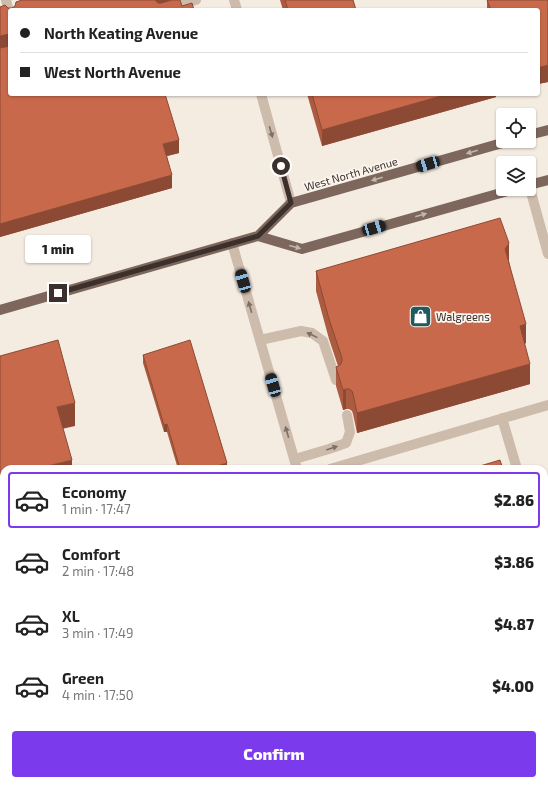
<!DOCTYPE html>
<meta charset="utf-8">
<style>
body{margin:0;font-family:"Exo 2",sans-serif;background:#f6f6f6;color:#222;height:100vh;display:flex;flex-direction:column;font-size:15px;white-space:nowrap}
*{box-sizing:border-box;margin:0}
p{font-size:13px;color:#767676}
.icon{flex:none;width:22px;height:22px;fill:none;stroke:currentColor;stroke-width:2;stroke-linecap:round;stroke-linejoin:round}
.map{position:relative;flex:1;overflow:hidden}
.details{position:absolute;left:0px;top:465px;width:548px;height:320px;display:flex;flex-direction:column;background:#fff;border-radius:12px 12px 0 0;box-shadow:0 1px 3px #0004}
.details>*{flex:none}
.top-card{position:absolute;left:8px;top:8px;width:532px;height:88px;border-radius:4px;box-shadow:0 1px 3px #0004;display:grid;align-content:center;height:88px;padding:0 12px;background:#fff}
.tools{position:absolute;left:496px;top:108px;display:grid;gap:8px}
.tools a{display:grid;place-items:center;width:40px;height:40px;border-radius:4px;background:#fff;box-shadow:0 1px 3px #0004;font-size:20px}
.end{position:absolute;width:18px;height:18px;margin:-9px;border:5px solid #3b302b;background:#fff;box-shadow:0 0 0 2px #fff}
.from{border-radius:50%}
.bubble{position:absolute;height:28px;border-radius:4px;background:#fff;box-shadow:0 1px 3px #0004;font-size:13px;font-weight:800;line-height:28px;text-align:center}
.car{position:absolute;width:12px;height:24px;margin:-12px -6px;border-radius:5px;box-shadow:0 0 3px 1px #0007;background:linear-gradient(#222 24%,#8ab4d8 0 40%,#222 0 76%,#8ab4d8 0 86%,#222 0)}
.top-card b{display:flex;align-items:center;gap:14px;height:38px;font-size:15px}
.top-card b+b{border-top:1px solid #e0e0e0}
.top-card i{width:10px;height:10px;background:#222}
ul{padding:7px 0 0;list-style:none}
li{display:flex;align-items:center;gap:12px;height:56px;margin:0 8px 6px;padding:0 4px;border:2px solid transparent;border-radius:4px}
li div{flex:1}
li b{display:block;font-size:15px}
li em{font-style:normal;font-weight:800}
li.selected{border-color:#7c3aed}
li>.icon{width:36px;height:36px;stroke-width:1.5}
.button{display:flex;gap:8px;margin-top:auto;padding:8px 12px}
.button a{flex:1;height:46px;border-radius:4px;background:#7c3aed;color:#fff;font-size:16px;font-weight:800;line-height:46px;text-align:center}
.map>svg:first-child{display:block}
</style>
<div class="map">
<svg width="548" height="785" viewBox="0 0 548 785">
<rect width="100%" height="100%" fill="#f4ebe1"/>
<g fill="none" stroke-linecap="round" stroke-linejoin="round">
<path stroke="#cdbbac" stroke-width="10" d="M 6,0 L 10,15
M 234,0 L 237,10
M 160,10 L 196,0
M 261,94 L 291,203
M 529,185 L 548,254
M 232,243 L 297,469
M 260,340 L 301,331 L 312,333 L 323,341 L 336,380
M 502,418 L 517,469
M 295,459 L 329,449 L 346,443 L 350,432 L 347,415
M 330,469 L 548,405
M 544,560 L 548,574
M 0,600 L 4,599
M 0,666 L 4,665
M 91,781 L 92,785
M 160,781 L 161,785
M 389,781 L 390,785"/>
<path stroke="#7d675c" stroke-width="10" d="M 529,135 L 548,130
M 529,185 L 548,180
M 258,236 L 302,249 L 515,189
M 0,310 L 258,236 L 291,203 L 509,141"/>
</g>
<path fill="#ac5a40" d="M 280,0 L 353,0 L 356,10 L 283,10 Z
M 487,0 L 548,0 L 548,82 L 538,84 L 538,10 L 487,10 Z
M 15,6 L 182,6 L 194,10 L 10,10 L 10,94 L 179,153 L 167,156 L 172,188 L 0,237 L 8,8 L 12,8 Z
M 307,94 L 504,94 L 496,96 L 496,97 L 322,146 Z
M 509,261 L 526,343 L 524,344 L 530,384 L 357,433 L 353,414 L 352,411 L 349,409 L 346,409 L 343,410 L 336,386 L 336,367 L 338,366 L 329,339 L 316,291 L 316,271 Z
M 143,355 L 227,469 L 178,469 L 167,432 L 164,432 L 143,363 Z
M 548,475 L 548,543 L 544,531 L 544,476 Z
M 548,633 L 548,785 L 453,785 L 452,781 L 544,781 Z
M 267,781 L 332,781 L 333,785 L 269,785 Z"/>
<path fill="#8c4a34" d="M 154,0 L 172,0 L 156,5 Z
M 9,33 L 9,47 L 0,49 L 0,36 Z
M 548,65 L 548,82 L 538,84 L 538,68 Z
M 448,94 L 504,94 L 496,96 L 496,97 L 322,146 L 322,130 Z
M 179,140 L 179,153 L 163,157 L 163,144 Z
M 172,175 L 172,188 L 0,237 L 0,224 Z
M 509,243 L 509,263 L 505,249 Z
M 526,324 L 526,343 L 520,346 L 520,326 Z
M 530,364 L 530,384 L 357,433 L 357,413 Z
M 346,389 L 346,409 L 343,410 L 343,390 Z
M 75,403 L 75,426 L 57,430 L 57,407 Z
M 167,424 L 167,432 L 164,432 L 164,425 Z
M 72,460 L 72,469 L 40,469 L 40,468 Z
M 227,463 L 227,469 L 208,469 Z
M 4,560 L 4,583 L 0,584 L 0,561 Z
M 548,781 L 548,785 L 536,785 Z"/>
<path fill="#c8694b" stroke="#8c4a34" d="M 22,0 L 155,0 L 158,3 L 161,3 L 173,0 L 180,0 L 182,6 L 192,3 L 194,10 L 10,10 L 10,34 L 0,36 L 0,7 L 5,5 L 8,8 L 12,8 L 15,6 L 16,2 Z
M 285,0 L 353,0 L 356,10 L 288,10 Z
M 487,0 L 548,0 L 548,65 L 538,68 L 538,10 L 491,10 Z
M 10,46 L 10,94 L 165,94 L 179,140 L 163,144 L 172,175 L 0,224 L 0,48 Z
M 312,94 L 448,94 L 322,130 Z
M 500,218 L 509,243 L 505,249 L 526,324 L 520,326 L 530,364 L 357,413 L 353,394 L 352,391 L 349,389 L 346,389 L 343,390 L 336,367 L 338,366 L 341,364 L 342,361 L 342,358 L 329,319 L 316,271 Z
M 58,340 L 75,403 L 57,407 L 72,460 L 40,468 L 40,469 L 4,469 L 4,560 L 0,561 L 0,356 Z
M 190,340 L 227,463 L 208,469 L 180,469 L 167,424 L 164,425 L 143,355 Z
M 500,460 L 503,469 L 470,469 Z
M 548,475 L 548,535 L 544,522 L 544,476 Z
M 544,621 L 548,633 L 548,781 L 536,785 L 455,785 L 454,781 L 544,781 Z
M 271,781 L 332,781 L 333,785 L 272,785 Z"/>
<defs><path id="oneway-solid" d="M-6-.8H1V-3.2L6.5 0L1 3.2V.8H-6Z"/></defs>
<g fill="#7d6f65">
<use href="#oneway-solid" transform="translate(271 132) rotate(74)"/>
<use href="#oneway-solid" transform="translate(250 307) rotate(-106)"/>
<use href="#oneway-solid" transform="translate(312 335) rotate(-154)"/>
<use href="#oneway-solid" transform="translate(287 432) rotate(-106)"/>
<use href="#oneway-solid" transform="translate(332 448) rotate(-19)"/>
</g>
<g fill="#c2b5ac">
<use href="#oneway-solid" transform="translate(472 152) rotate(164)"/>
<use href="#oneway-solid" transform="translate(377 179) rotate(164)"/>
<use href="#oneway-solid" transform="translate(421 215) rotate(-16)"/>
<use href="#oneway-solid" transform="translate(295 247) rotate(15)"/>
</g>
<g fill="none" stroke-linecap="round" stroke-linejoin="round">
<path stroke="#3b302b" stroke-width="5" d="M 58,293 L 258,236 L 291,203 L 281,166"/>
</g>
<defs>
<symbol id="shop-square" viewBox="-11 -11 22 22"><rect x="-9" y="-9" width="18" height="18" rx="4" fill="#1f5a5e" stroke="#fbf5ee"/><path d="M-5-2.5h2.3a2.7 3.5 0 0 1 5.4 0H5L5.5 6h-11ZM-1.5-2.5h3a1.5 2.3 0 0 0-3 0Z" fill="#fff"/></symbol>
</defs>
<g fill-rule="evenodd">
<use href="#shop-square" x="408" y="304" width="25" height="25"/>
</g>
<g text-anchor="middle" stroke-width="3.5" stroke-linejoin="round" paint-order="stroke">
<g font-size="11" fill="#3b302b" stroke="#fbf5ee">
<text transform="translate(351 174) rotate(-16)" y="4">West North Avenue</text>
</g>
<g font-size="11" fill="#3b302b" stroke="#fbf5ee" text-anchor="start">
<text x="436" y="321">Walgreens</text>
</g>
</g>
</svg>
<div class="tools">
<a><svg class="icon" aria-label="locate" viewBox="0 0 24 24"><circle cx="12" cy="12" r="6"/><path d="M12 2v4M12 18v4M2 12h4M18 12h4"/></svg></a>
<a><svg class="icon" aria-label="layers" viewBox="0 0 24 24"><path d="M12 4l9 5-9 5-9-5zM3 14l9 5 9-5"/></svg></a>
</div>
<i class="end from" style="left:281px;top:166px"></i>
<i class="end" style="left:58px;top:293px"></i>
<div class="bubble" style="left:25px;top:235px;width:66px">1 min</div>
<i class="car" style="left:428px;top:164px;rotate:254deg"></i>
<i class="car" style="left:374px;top:228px;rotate:74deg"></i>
<i class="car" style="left:243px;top:281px;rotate:344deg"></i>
<i class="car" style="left:273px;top:385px;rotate:344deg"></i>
<div class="top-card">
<b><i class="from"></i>North Keating Avenue</b>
<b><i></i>West North Avenue</b>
</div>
<section class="details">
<ul>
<li class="selected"><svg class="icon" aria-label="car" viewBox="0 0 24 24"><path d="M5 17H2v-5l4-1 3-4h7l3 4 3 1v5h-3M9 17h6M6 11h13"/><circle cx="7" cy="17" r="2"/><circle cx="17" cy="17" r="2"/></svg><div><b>Economy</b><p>1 min · 17:47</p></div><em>$2.86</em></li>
<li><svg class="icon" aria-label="car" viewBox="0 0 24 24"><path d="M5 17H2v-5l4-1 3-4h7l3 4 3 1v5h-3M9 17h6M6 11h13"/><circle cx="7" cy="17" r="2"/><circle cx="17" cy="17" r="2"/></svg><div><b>Comfort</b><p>2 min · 17:48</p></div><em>$3.86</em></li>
<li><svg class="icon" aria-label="car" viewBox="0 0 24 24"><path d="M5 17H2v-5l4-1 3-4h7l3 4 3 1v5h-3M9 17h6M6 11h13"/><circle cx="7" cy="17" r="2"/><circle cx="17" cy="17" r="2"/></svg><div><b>XL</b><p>3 min · 17:49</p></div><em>$4.87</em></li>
<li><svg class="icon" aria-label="car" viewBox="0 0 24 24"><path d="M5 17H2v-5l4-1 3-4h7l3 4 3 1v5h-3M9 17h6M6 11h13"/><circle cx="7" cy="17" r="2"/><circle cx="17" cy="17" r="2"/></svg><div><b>Green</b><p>4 min · 17:50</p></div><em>$4.00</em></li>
</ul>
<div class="button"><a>Confirm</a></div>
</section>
</div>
